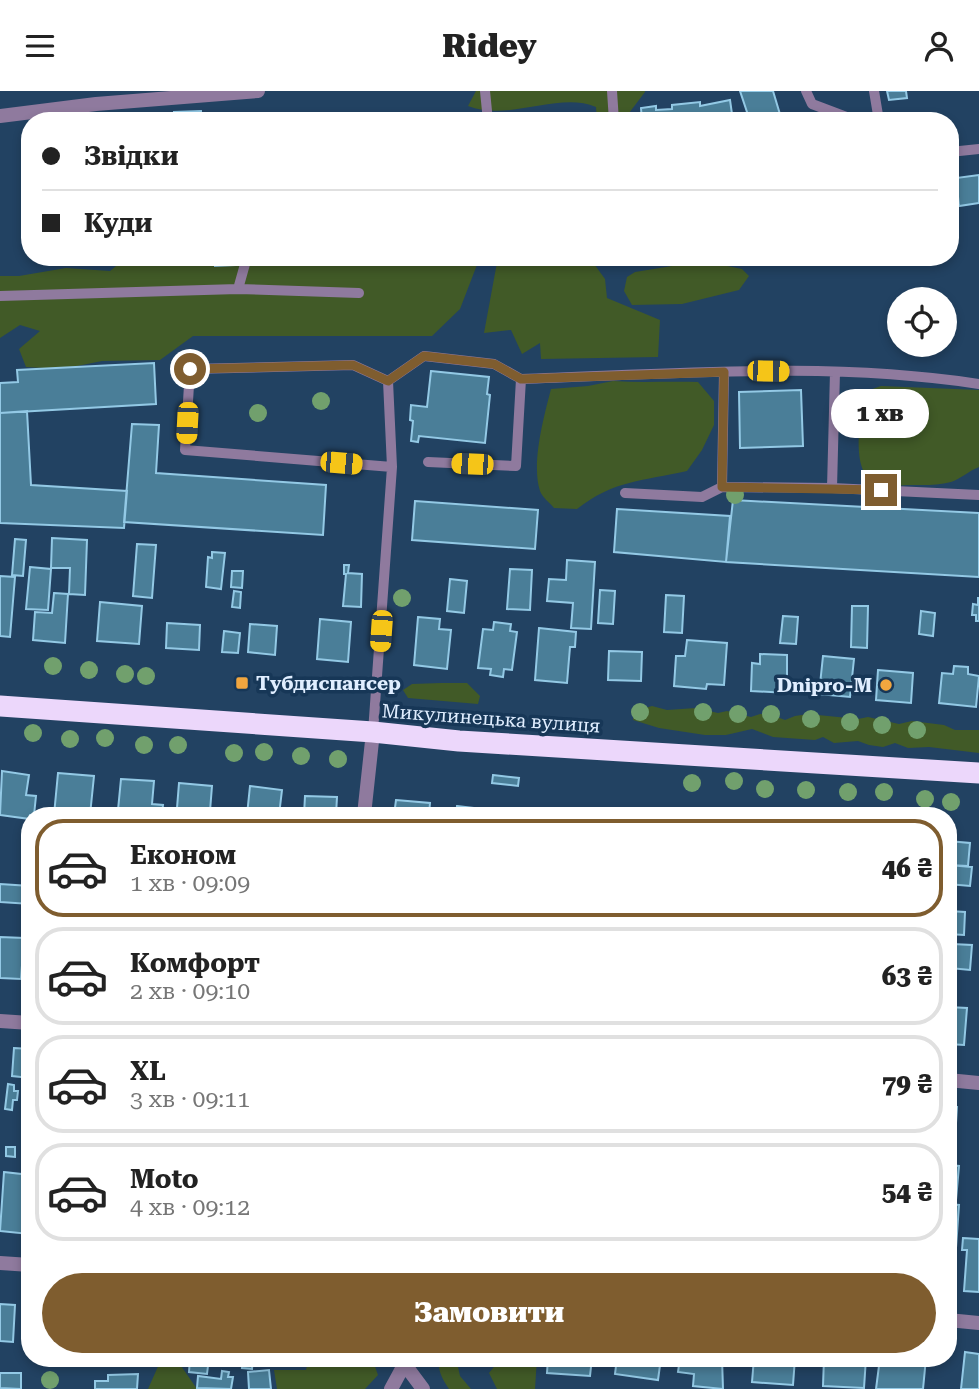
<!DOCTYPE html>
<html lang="uk">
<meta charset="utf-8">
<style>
body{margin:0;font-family:"Roboto Serif",serif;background:#f6f6f6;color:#222;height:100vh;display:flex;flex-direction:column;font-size:26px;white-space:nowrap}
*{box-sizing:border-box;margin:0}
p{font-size:23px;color:#767676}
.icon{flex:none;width:38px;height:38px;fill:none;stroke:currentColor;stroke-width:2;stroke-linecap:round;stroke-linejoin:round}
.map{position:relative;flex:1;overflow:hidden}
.sheet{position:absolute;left:21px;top:716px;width:936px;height:560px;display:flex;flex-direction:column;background:#fff;border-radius:28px;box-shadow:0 4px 10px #0003}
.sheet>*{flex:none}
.top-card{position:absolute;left:21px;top:21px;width:938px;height:154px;border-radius:28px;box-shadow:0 4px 10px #0003;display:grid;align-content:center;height:154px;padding:0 21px;background:#fff}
.buttons{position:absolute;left:887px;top:196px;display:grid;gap:14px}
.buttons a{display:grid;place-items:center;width:70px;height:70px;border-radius:50%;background:#fff;box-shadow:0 4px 10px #0003;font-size:35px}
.end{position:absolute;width:32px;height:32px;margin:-16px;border:9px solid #7f5d2f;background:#fff;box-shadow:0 0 0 4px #fff}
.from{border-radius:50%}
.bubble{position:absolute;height:49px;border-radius:24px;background:#fff;box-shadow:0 4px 10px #0003;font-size:23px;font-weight:800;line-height:49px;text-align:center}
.car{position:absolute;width:21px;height:42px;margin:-21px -10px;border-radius:9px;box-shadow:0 0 5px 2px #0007;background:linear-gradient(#f5c518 24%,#345 0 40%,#f5c518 0 76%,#345 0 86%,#f5c518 0)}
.top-card b{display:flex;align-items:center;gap:24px;height:66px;font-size:26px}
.top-card b+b{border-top:2px solid #e0e0e0}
.top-card i{width:18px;height:18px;background:#222}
ul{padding:12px 0 0;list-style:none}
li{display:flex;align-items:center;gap:21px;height:98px;margin:0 14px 10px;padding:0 7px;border:4px solid #e0e0e0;border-radius:28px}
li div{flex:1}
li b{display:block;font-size:26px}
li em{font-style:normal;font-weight:800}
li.current{border-color:#7f5d2f}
li>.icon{width:63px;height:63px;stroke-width:1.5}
.action{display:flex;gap:14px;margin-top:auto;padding:14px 21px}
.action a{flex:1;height:80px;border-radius:42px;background:#7f5d2f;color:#fff;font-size:28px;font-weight:800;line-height:80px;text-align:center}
header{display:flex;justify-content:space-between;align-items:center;height:91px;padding:0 21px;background:#fff;font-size:32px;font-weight:800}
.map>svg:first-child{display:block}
</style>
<header><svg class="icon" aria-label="menu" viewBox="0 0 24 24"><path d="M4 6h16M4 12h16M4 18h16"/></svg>Ridey<svg class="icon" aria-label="person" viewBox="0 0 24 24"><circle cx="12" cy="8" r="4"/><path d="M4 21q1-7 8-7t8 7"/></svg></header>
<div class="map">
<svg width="979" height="1298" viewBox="0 0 979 1298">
<rect width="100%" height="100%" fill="#224262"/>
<path fill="#415a27" d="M 476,0 L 645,0 L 645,1 L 626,26 L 626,30 L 597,30 L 596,16 C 559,0 509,31 468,15 Z
M 127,166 L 480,166 L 460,218 L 432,245 L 193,245 L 160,269 L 102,270 L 62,278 L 26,276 L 19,258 L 40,240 L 20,234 L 0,247 L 0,185 L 19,185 L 66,177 L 110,180 Z
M 498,166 L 589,166 L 605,188 L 607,207 L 660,229 L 658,266 L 541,268 L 540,252 L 522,263 L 511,239 L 484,242 Z
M 703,170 L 742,178 L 749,185 L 739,199 L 682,213 L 632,214 L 624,200 L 627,186 L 635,181 Z
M 613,290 C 641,292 669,290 698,291 L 714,310 L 714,334 L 702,359 L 687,380 C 643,390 614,389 577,418 L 554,417 C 550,412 542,406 540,400 C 531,373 544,325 551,298 L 588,295 Z
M 881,295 L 979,299 L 979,376 C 969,380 960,388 951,391 C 937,395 921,394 908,394 C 898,395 884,394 875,391 C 849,382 861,322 864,301 Z
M 441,592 L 467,592 L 480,605 L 478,613 L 408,607 L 403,599 L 412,593 Z
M 652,615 L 667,619 L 696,617 L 718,622 L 727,620 L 751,626 L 760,623 L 772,624 L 785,629 L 795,625 L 808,623 L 858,628 L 868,626 L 899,633 L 912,630 L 944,634 L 955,639 L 979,639 L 979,662 L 929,656 L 908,657 L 895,652 L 883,656 L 869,654 L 858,650 L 834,652 L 823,646 L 815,649 L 773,646 L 752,638 L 726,644 L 705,644 L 659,637 L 633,629 L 635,620 Z
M 309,1267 L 372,1267 L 378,1284 L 365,1298 L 277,1298 L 274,1279 L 306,1279 Z
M 439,1267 L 456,1267 L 460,1285 L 471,1298 L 449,1298 C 443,1289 437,1279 439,1267 Z
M 501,1267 L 537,1267 L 535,1298 L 497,1298 L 489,1282 Z
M 177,1269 L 197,1298 L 148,1298 L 160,1271 Z"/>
<path fill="#4a7e98" stroke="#93c9e5" stroke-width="2" d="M 740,0 L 773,0 L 782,30 L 750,30 Z
M 887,0 L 906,0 L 907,7 L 889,9 Z
M 730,9 L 733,30 L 642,30 L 641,17 L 656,15 L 656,19 L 672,18 L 672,14 L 700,11 L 700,15 Z
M 201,20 L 202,30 L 174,30 L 174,21 Z
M 565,22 L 566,30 L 513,30 L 525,28 L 524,25 Z
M 979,84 L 979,112 L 959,115 L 956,87 Z
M 215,166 L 234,166 L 235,174 L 215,175 Z
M 154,272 L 156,313 L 0,322 L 0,292 L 18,291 L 17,279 Z
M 431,280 L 489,286 L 487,303 L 490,304 L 485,352 L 419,345 L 418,351 L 411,350 L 413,330 L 410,329 L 411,314 L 427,316 Z
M 801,299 L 803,355 L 740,357 L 739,301 Z
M 27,320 L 31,394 L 127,400 L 124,437 L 0,432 L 0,322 Z
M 132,333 L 159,334 L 156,382 L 326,394 L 323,444 L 124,431 Z
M 733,409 L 979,422 L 979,486 L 726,471 Z
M 415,410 L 538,419 L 535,458 L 412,449 Z
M 617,418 L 730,425 L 726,471 L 614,461 Z
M 52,447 L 87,449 L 85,504 L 69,503 L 70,477 L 51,477 Z
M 15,448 L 26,449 L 23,485 L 12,484 Z
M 137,453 L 156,454 L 152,507 L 133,505 Z
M 212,461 L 225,462 L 221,498 L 206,496 L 208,466 L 212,467 Z
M 567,469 L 595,471 L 591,538 L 571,537 L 573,512 L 547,510 L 549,488 L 566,489 Z
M 344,474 L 349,474 L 348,482 L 362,483 L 361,516 L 343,515 L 346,483 L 344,483 Z
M 30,476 L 51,478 L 48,519 L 26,518 Z
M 510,478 L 532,479 L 530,519 L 507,518 Z
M 232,480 L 243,480 L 242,497 L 231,496 Z
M 0,485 L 15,486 L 10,546 L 0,545 Z
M 450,488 L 467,490 L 464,522 L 447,520 Z
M 600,499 L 615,500 L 613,533 L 598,532 Z
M 234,500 L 241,501 L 240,517 L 232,516 Z
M 54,502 L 68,503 L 65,552 L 33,549 L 35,521 L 52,522 Z
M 666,504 L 684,505 L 682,542 L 664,541 Z
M 978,507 L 979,507 L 979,530 L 976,530 L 976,524 L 972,524 L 973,513 L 978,514 Z
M 100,511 L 142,515 L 139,553 L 97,550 Z
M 852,515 L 868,515 L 867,557 L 851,556 Z
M 921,520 L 935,522 L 933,545 L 919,543 Z
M 783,525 L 798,526 L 796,553 L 780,552 Z
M 418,526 L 440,528 L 439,538 L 451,539 L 447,578 L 414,574 Z
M 320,528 L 351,531 L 348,571 L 317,568 Z
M 494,531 L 511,533 L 510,540 L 517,541 L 512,579 L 504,578 L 503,586 L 490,584 L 491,578 L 478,577 L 483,538 L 493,539 Z
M 167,532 L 200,534 L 199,559 L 166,557 Z
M 250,533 L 277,535 L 275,564 L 248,561 Z
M 539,537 L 576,541 L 575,556 L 570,556 L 567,592 L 535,589 Z
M 224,540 L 240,542 L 238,562 L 222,561 Z
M 687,549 L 727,552 L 724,594 L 707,593 L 706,598 L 674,595 L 676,565 L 685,565 Z
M 609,560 L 642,561 L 641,590 L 608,589 Z
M 760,563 L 787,564 L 787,602 L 751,600 L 752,572 L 760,573 Z
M 823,565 L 854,568 L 850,606 L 819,603 Z
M 954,575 L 968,576 L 968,583 L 979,585 L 976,616 L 939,612 L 942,582 L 953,583 Z
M 878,579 L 913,582 L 911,612 L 876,609 Z
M 2,680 L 29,684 L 26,704 L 36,705 L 34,724 L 30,724 L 30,728 L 0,724 Z
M 58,682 L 94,685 L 90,724 L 54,724 Z
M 493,684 L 519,687 L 518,695 L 492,692 Z
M 121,688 L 154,690 L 152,713 L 163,714 L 162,724 L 123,724 L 123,720 L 118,719 Z
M 179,692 L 212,695 L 210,720 L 207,720 L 207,724 L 189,724 L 190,718 L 177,717 Z
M 250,695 L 282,699 L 279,724 L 247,724 Z
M 305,705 L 337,706 L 336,724 L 304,724 Z
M 396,709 L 430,712 L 429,724 L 394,724 Z
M 457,715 L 490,719 L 490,724 L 456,724 Z
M 516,720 L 548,724 L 515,724 Z
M 28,734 L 30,734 L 30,769 L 23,768 Z
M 948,750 L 970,752 L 968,775 L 948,774 Z
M 948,774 L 972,776 L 970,795 L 948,793 Z
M 0,793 L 30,795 L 30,813 L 0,811 Z
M 949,820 L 965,821 L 964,844 L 948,843 Z
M 0,846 L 24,847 L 21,888 L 0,887 Z
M 952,853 L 972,854 L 970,879 L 950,877 Z
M 948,916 L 967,917 L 964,954 L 948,953 Z
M 14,957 L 30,958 L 30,987 L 12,985 Z
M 8,993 L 14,994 L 14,1000 L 18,1000 L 17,1009 L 13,1009 L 12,1019 L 5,1018 Z
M 948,1016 L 957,1016 L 955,1048 L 948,1047 Z
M 24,1054 L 30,1054 L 30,1068 L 23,1067 Z
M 6,1056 L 15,1056 L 15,1066 L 6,1065 Z
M 948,1074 L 959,1075 L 956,1109 L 948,1109 Z
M 4,1081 L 30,1084 L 29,1143 L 0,1140 Z
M 948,1113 L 959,1114 L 956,1157 L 948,1157 Z
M 963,1147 L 979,1148 L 979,1201 L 964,1200 L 967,1159 L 962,1159 Z
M 0,1213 L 15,1214 L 13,1251 L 0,1250 Z
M 965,1261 L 979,1263 L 979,1298 L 961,1298 Z
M 190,1267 L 209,1267 L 207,1283 L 189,1281 Z
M 243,1267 L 253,1267 L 252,1278 L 242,1277 Z
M 548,1267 L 592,1267 L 590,1285 L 547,1282 Z
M 617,1267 L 661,1267 L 658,1289 L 615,1283 Z
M 680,1267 L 722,1267 L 723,1298 L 693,1295 L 694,1283 L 678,1281 Z
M 754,1267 L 795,1267 L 793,1294 L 752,1291 Z
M 824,1267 L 866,1267 L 864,1297 L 823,1295 Z
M 880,1267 L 926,1267 L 923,1298 L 876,1298 Z
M 269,1279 L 271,1298 L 249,1298 L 248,1281 Z
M 222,1280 L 229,1281 L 228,1286 L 233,1286 L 231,1298 L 197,1297 L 198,1285 L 221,1288 Z
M 0,1282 L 21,1282 L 21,1298 L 0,1297 Z
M 138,1283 L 137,1298 L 95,1298 L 95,1290 L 108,1290 L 108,1284 Z"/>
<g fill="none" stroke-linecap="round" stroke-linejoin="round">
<path stroke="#8f7a9e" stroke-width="10" d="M 485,0 L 488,30
M 612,0 L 614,30
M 806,0 L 812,13 L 857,30
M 874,0 L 879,30
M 950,61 L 979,58
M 238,198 L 247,166
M 0,205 L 238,198 L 359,202
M 724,281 L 722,396 L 832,397
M 835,281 L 832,397 L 979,404
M 388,290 L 424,265 L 494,273 L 521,288
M 428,371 L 516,375 L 521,288 C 673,283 828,270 979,293
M 625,402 L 702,406 L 722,396
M 373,641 L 392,376 L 388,290 L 353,274 L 190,278 L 185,359 L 392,376"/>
<path stroke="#8f7a9e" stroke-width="14" d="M 0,25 L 96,13 L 258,0
M 364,724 L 373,641
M 0,930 L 30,932
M 948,989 L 979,992
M 0,1172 L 30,1174
M 948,1229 L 979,1232
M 400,1267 L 423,1298
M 391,1298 L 404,1274"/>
<path stroke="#ecd7fb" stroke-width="21" d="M 0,615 L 373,641 L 459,650 L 979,682"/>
</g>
<g fill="#71a06d">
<circle cx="321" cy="310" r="9"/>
<circle cx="258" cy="322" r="9"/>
<circle cx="735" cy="404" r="9"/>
<circle cx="402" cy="507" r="9"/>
<circle cx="53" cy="575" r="9"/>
<circle cx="89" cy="579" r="9"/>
<circle cx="125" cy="583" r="9"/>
<circle cx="146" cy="585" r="9"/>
<circle cx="640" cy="621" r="9"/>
<circle cx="703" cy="621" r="9"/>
<circle cx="738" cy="623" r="9"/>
<circle cx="771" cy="623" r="9"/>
<circle cx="811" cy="628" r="9"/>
<circle cx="850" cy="631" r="9"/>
<circle cx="882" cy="634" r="9"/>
<circle cx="917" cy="639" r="9"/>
<circle cx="33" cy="642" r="9"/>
<circle cx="105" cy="647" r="9"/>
<circle cx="70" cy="648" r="9"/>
<circle cx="144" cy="654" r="9"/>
<circle cx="178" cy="654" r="9"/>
<circle cx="264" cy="661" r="9"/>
<circle cx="234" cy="662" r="9"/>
<circle cx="301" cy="665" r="9"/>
<circle cx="338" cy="668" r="9"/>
<circle cx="734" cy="690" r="9"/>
<circle cx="692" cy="692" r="9"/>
<circle cx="765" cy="698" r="9"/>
<circle cx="806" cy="699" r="9"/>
<circle cx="848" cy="701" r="9"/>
<circle cx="884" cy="701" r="9"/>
<circle cx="925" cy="708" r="9"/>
<circle cx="951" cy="711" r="9"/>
<circle cx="50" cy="1289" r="9"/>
</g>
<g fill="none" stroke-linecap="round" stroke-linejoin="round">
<path stroke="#7f5d2f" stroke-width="9" d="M 190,278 L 353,274 L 388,290 L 424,265 L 494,273 L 521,288 L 724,281 L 722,396 L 881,399"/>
</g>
<g fill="#f1a63f" stroke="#173757" stroke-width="2.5">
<rect x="235" y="585" width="14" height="14" rx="3.5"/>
<circle cx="886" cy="594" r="7"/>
</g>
<g text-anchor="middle" stroke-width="7" stroke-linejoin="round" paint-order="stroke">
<g font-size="19" font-weight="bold" fill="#e0eeff" stroke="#173757" text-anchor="start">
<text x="256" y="599">Тубдиспансер</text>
<text x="872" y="601" text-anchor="end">Dnipro-M</text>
</g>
<g font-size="19" fill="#e0eeff" stroke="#173757">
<text transform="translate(491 627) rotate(4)" y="7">Микулинецька вулиця</text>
</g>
</g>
</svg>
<div class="buttons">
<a><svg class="icon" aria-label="locate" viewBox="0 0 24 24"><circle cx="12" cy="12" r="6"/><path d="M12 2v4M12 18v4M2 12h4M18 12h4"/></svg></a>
</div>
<i class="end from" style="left:190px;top:278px"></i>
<i class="end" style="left:881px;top:399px"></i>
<div class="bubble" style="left:831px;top:298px;width:98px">1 хв</div>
<i class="car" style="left:768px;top:280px;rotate:91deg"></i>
<i class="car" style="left:187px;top:332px;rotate:183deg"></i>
<i class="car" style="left:341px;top:372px;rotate:95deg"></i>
<i class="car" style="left:472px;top:373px;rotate:272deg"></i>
<i class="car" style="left:381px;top:540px;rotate:184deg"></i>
<div class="top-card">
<b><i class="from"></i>Звідки</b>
<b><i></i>Куди</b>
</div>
<section class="sheet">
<ul>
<li class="current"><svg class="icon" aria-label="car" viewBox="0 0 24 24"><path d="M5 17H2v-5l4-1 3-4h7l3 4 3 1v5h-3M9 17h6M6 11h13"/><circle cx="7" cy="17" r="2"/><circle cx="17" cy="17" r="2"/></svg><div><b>Економ</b><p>1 хв · 09:09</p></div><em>46 ₴</em></li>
<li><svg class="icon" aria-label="car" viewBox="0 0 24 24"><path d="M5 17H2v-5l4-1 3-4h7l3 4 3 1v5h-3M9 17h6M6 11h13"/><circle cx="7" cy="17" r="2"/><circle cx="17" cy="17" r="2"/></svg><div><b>Комфорт</b><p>2 хв · 09:10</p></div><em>63 ₴</em></li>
<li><svg class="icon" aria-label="car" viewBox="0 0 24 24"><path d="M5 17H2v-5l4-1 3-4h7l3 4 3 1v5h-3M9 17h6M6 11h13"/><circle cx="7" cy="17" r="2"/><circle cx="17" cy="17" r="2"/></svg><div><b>XL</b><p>3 хв · 09:11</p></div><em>79 ₴</em></li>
<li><svg class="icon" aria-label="car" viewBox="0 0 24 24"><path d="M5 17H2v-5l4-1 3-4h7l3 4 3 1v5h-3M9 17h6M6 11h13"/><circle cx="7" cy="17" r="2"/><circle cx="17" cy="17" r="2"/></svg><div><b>Moto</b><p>4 хв · 09:12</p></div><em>54 ₴</em></li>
</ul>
<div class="action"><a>Замовити</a></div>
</section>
</div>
